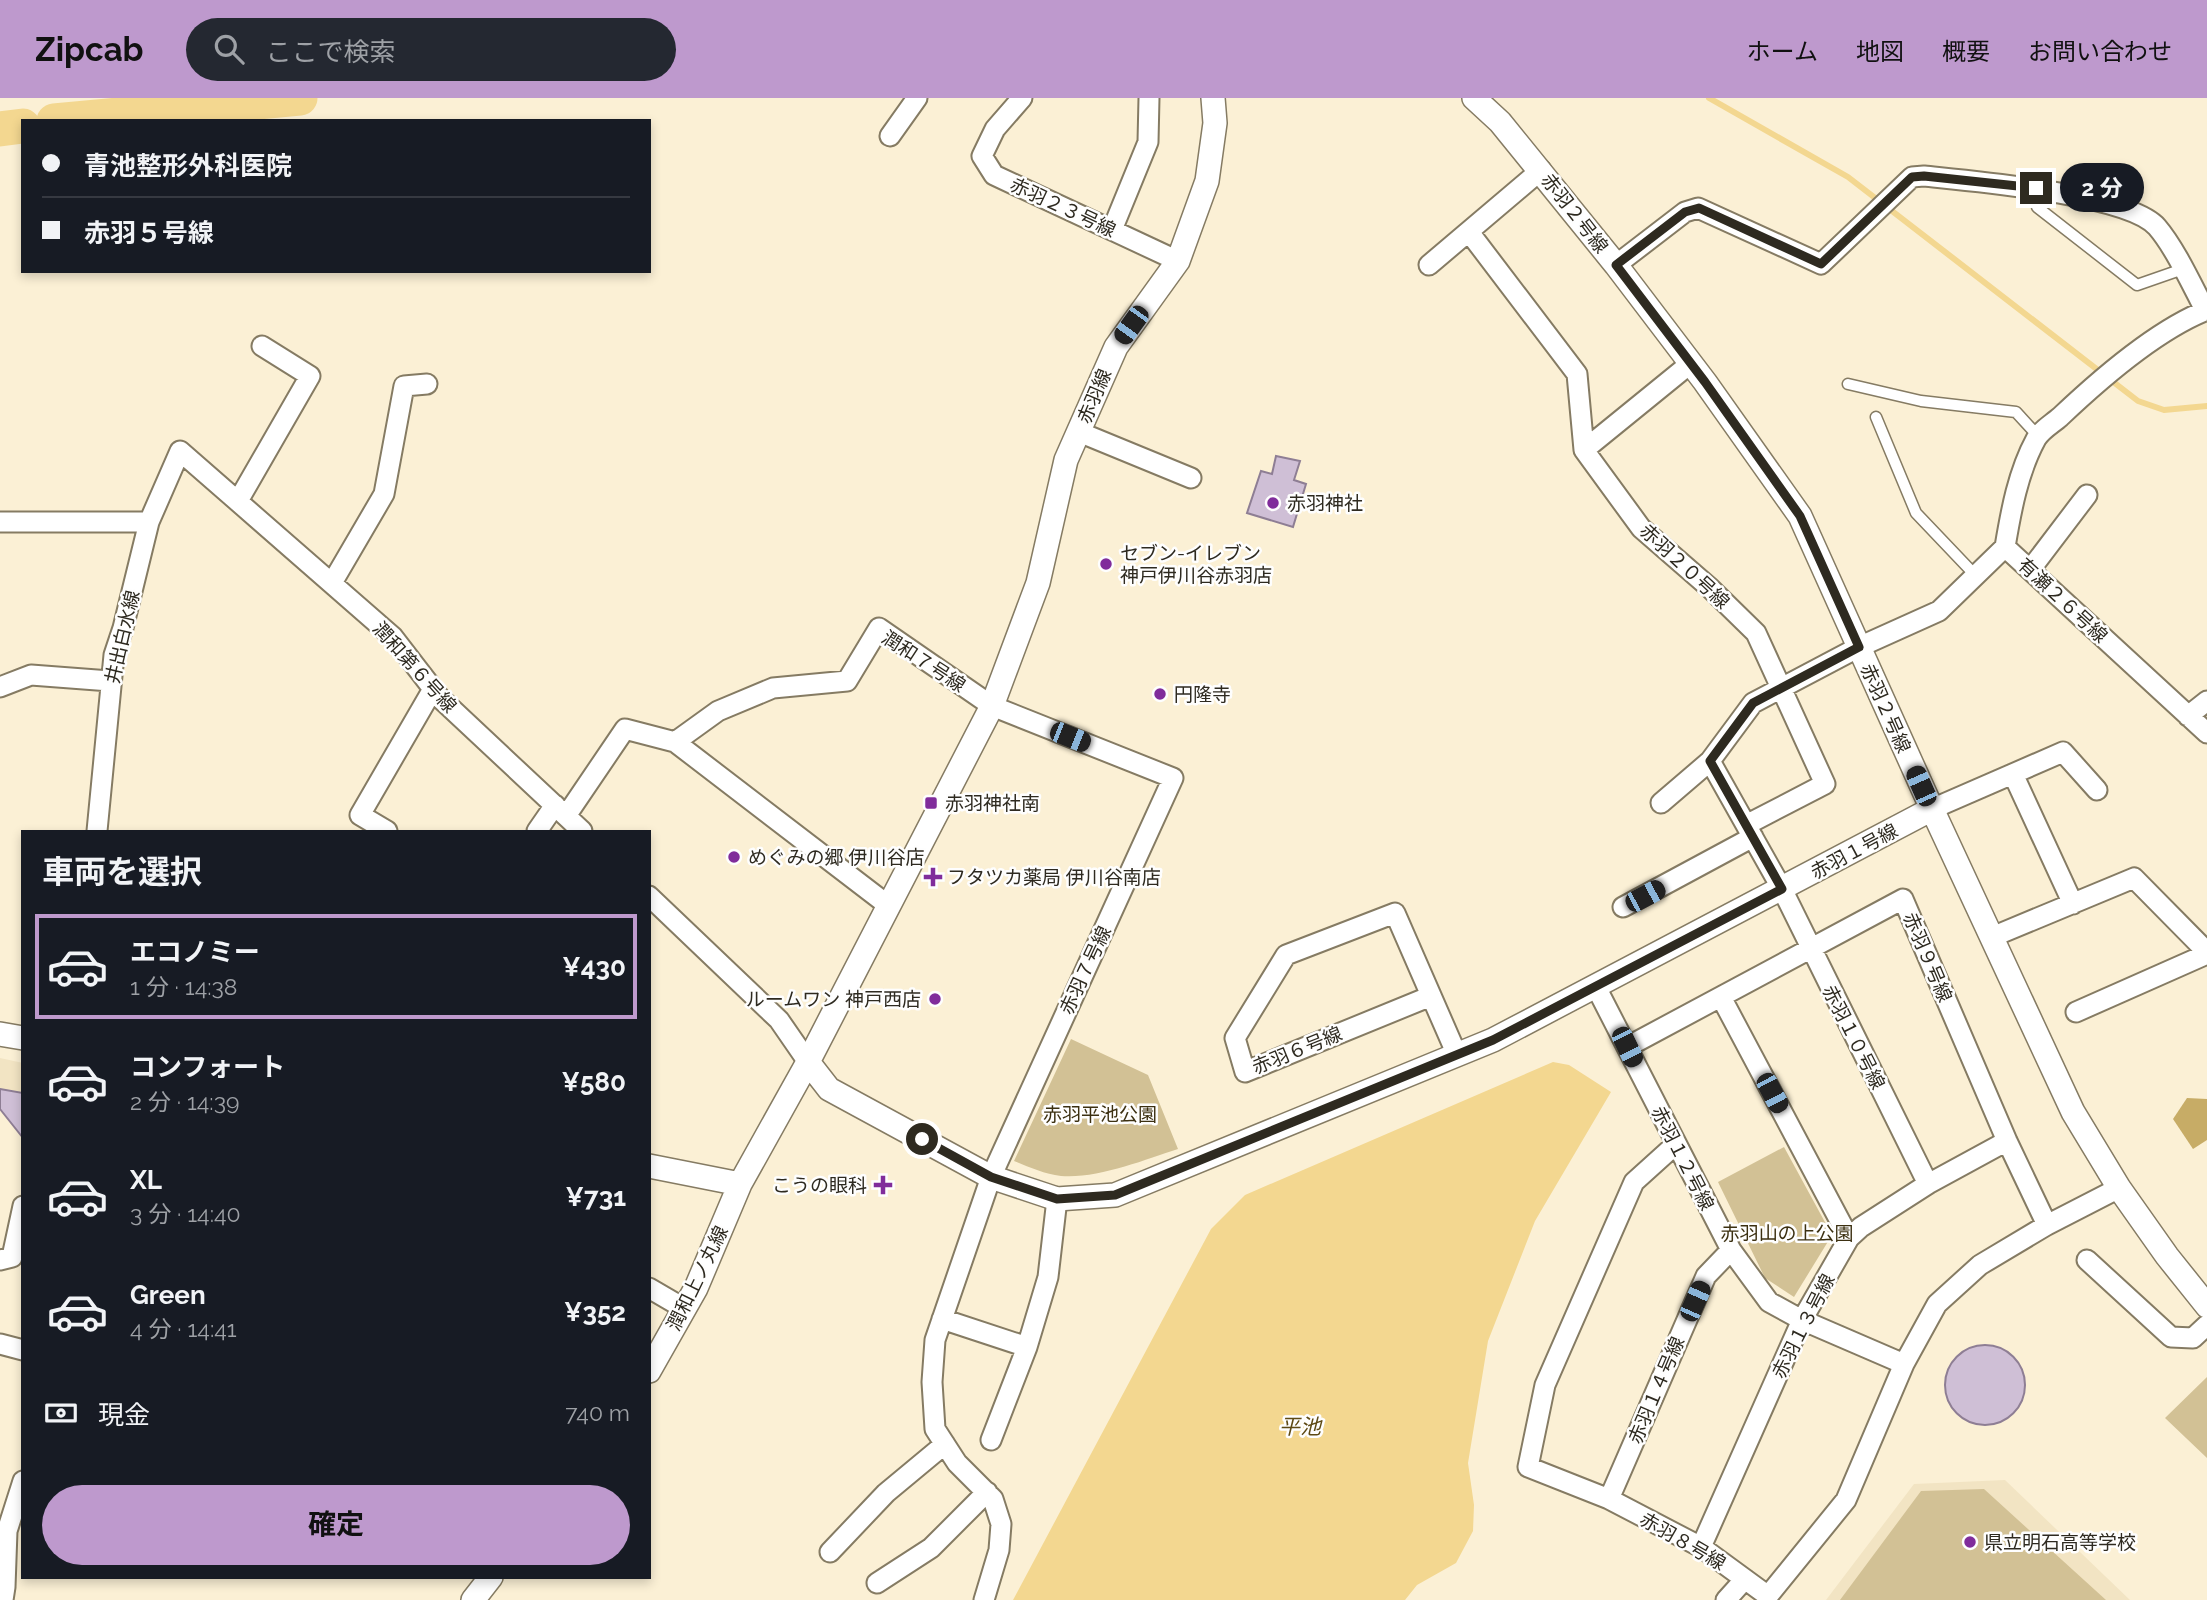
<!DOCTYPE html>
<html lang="ja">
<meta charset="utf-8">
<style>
body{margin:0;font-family:Raleway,"Noto Sans JP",sans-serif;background:#242831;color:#f1f3f6;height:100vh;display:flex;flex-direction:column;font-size:26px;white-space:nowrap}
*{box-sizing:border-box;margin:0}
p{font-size:23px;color:#9ea1a6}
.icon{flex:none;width:38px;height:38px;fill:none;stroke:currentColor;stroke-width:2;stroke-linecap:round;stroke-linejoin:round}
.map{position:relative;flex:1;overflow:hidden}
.sheet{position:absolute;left:21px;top:732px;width:630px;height:749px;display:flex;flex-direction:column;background:#171b24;border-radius:0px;box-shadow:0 4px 10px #0003}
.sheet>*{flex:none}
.top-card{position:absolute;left:21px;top:21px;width:630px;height:154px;border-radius:0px;box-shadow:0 4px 10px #0003;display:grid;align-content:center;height:154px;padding:0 21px;background:#171b24}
.end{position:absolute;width:32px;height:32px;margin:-16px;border:9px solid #2e2a20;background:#fff;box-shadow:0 0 0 4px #fff}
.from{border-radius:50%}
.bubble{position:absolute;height:49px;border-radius:24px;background:#171b24;box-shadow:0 4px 10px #0003;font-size:23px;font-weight:700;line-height:49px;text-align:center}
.car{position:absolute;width:21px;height:42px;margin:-21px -10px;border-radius:9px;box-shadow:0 0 5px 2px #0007;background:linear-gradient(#222 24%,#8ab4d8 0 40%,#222 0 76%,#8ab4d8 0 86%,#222 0)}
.top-card b{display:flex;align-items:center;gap:24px;height:66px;font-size:26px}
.top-card b+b{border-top:2px solid #363941}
.top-card i{width:18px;height:18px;background:#f1f3f6}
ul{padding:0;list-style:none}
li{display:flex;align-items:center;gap:21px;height:105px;margin:0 14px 10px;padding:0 7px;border:4px solid transparent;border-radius:0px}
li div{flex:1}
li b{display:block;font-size:26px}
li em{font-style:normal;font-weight:700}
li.current{border-color:#be99cd}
li>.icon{width:63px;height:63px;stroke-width:1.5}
h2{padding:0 21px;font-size:32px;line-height:84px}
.pay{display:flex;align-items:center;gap:18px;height:77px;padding:0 21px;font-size:26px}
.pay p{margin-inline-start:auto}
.button{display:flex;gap:14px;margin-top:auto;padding:14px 21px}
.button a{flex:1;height:80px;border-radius:42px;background:#be99cd;color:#111;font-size:28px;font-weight:700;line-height:80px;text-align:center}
header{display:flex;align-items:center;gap:42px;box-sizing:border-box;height:98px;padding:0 35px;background:#be99cd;color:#111}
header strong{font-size:33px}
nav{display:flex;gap:38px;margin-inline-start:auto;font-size:24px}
.search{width:490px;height:63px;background:#242831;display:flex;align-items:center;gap:18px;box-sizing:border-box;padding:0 24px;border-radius:38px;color:#9ea1a6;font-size:26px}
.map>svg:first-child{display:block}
</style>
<header>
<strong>Zipcab</strong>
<div class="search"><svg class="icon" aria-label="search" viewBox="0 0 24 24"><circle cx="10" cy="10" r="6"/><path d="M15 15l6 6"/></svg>ここで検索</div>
<nav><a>ホーム</a><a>地図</a><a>概要</a><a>お問い合わせ</a></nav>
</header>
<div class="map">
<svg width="2207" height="1502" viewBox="0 0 2207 1502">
<rect width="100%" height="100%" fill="#fbf0d5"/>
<path fill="#f2e4c3" d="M 0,960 L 23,965 L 23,1040 L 0,1012 Z
M 2005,1382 L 2130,1502 L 1826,1502 L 1914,1386 Z"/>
<path fill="#d2c195" d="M 1071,941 L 1148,977 L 1178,1051 C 1144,1062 1097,1081 1061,1078 C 1044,1076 1029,1069 1014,1063 Z
M 1784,1049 L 1832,1137 L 1794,1199 L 1765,1180 L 1718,1084 Z
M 2207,1279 L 2207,1360 L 2165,1320 Z
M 1984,1391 L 2106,1502 L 1840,1502 L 1921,1393 Z"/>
<path fill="#c7ac66" d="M 2187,1000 L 2207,1001 L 2207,1042 L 2193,1051 L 2173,1021 Z"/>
<path fill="#f3d790" d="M 1553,964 L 1569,967 L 1611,994 L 1535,1123 L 1488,1243 L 1468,1365 L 1474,1407 L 1473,1433 L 1456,1465 L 1417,1487 L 1405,1502 L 1013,1502 L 1211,1131 L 1245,1097 Z"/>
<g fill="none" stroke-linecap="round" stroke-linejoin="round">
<path stroke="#f3d790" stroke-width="6" d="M 1709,0 L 1848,79 L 2138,303 L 2164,312 L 2207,308"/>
<path stroke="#f3d790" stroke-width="35" d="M 54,23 L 300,0
M 0,31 L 23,28"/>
</g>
<path fill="#cfbfd6" stroke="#8e7e94" stroke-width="2" d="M 1276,358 L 1300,363 L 1294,382 L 1306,386 L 1293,429 L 1247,415 L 1261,373 L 1272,376 Z
M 0,991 L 23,995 L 23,1040 L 0,1011 Z
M1945 1287a40 40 0 1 1 80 0a40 40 0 1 1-80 0Z"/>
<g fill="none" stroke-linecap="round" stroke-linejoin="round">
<defs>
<path id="service" d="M 2036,91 L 2037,109 L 2137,187 L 2183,171
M 1848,286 L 1921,303 L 2016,314 L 2038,338
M 1876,319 L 1916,415 L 1976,478"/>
<path id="minor" d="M 1022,0 L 995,31 L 982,58 L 994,77 L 1178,163
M 890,38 L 917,0
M 1112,132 L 1148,44 L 1149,0
M 1469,134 L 1577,276 L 1584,352 L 1641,430 L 1710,490 L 1756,535 L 1825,686 L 1746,727
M 1429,167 L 1541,72
M 1616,167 L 1685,114 L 1698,110 L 1821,166 L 1912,79 L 1924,78 C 1971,83 2128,96 2157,129 C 2175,150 2192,187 2205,212
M 2207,212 C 2156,232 2099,282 2060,319 C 2052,326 2041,332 2036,341 C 2018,374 2011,413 2005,449 L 2207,635
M 1079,334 L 1191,380
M 1584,352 L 1691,265
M 238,403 L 310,278 L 262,248
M 0,424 L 149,424
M 2030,472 L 2087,397
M 332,485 L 384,396 L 404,288 L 427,286
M 0,589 L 31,577 L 110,583
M 2188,618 L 2207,603
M 675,644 L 889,808
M 1710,663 L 1782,791 L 1928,1086
M 2013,676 L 2073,806
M 1661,705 L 1710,663 L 1753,605 L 1859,549 L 1939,513 L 2005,449
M 1932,711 L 2063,654 L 2097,692
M 566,718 L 625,631 L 675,644 L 718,613 L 773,590 L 847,583 L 879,530 L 992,608 L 1173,680 L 991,1079 L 935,1242 L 932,1284 L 935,1331 L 957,1365 L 993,1401 L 1001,1426 L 999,1452 L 984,1502
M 97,733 L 114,557 L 123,530 L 149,424 L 180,353 L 393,539 L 440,600 L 582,733
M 387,733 L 360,717 L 433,591
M 537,733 L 555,707
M 649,798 L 779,922 L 808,964
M 1623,809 L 1753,739
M 1992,839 L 2134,780 L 2207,854
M 1596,889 L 1731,1152 L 1769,1204 L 1802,1222 L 1904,1266
M 1431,898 L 1245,974 L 1235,940 L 1286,857 L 1395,815 L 1457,957
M 1721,899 L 1849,1140
M 2076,914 L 2207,856
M 1627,949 L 1903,801 L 2007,1043 L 2047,1127
M 1675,1047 L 1634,1084 L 1545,1287 L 1528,1369 L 1609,1401 L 1701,1449 L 1768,1498 L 1846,1402 L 1904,1266 L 1937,1206 L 1980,1167 L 2047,1127 L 2119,1090
M 0,1162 L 12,1159 L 23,1108
M 2087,1162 L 2171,1239 L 2193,1240 L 2207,1227
M 649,1190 L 685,1211
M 942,1221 L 1027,1249
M 0,1246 L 23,1252
M 991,1342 L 1027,1249 L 1048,1179 L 1057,1101
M 1609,1401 L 1706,1178 L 1731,1152
M 1701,1449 L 1802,1222 L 1849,1140 L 1861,1129 L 1928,1086 L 2007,1043
M 830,1454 L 886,1395 L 945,1346
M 877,1485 L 931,1450 L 987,1394
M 3,1502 L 5,1489 L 7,1433 L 23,1383
M 1726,1502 L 1745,1481"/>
<path id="tertiary" d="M 1474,0 L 1500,24 L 1616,167 L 1705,284 L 1800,418 L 1932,711 L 2073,1014 L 2119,1090 L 2167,1158 L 2207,1208
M 0,936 L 23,940
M 808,964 L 829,991 L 991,1079 L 1057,1101 L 1115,1097 L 1493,942 L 1932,711
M 649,1068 L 740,1086
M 649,1273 L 696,1190 L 740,1086 L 808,964 L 992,608 L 1038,485 L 1066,362 L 1116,249 L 1178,163 L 1207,83 L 1215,25 L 1213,0
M 473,1502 L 491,1479"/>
</defs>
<use href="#service" stroke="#857b63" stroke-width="13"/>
<use href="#minor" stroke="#857b63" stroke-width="23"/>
<use href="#tertiary" stroke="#857b63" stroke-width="26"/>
<use href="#service" stroke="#fff" stroke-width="10"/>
<use href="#minor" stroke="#fff" stroke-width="19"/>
<use href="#tertiary" stroke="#fff" stroke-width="23"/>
</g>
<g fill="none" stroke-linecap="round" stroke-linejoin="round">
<path stroke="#2e2a20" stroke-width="9" d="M 922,1041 L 991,1079 L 1057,1101 L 1115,1097 L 1493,942 L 1782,791 L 1710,663 L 1753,605 L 1859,549 L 1800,418 L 1705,284 L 1616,167 L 1685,114 L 1699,110 L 1821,166 L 1912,79 L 1924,78 L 2036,90"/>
</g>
<g fill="#802c9b" stroke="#fefefe" stroke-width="2.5">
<circle cx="1273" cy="405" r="7"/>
<circle cx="1106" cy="466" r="7"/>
<circle cx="1160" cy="596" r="7"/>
<rect x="924" y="698" width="14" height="14" rx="3.5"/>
<circle cx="734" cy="759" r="7"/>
<path d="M929.5 768.5h7v7h7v7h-7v7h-7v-7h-7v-7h7z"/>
<circle cx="935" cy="901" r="7"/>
<path d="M879.5 1076.5h7v7h7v7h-7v7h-7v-7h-7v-7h7z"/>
<circle cx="1970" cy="1444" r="7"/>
</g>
<g text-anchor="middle" stroke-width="5" stroke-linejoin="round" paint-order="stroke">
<g font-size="19" fill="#2e2a20" stroke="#fefefe">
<text transform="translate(1063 109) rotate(25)" y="7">赤羽２３号線</text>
<text transform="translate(1575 115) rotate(52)" y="7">赤羽２号線</text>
<text transform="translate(1094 298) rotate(-67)" y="7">赤羽線</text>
<text transform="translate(1685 468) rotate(43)" y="7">赤羽２０号線</text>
<text transform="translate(2063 502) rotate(43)" y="7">有瀬２６号線</text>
<text transform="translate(122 539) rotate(-77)" y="7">井出白水線</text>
<text transform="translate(924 563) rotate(33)" y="7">潤和７号線</text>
<text transform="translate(415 569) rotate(48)" y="7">潤和第６号線</text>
<text transform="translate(1886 610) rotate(66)" y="7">赤羽２号線</text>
<text transform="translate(1854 753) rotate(-28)" y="7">赤羽１号線</text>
<text transform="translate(1928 859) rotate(67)" y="7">赤羽９号線</text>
<text transform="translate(1085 872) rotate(-65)" y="7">赤羽７号線</text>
<text transform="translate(1854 939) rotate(63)" y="7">赤羽１０号線</text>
<text transform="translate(1297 952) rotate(-22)" y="7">赤羽６号線</text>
<text transform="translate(1683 1060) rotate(63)" y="7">赤羽１２号線</text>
<text transform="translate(697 1180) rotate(-64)" y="7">潤和上ノ丸線</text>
<text transform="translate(1803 1228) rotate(-63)" y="7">赤羽１３号線</text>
<text transform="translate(1656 1292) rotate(-67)" y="7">赤羽１４号線</text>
<text transform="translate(1683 1443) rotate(30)" y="7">赤羽８号線</text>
</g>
<g font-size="19" fill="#2e2a20" stroke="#fefefe" text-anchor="start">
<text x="1287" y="412">赤羽神社</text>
<text x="1120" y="462">セブン-イレブン<tspan x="1120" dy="22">神戸伊川谷赤羽店</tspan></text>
<text x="1174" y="603">円隆寺</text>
<text x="945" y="712">赤羽神社南</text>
<text x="748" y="766">めぐみの郷 伊川谷店</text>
<text x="947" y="786">フタツカ薬局 伊川谷南店</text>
<text x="921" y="908" text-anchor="end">ルームワン 神戸西店</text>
<text x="867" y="1094" text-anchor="end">こうの眼科</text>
<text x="1984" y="1451">県立明石高等学校</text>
</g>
<g font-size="19" fill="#3c3011" stroke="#fefefe">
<text x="1100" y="1023">赤羽平池公園</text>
<text x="1787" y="1142">赤羽山の上公園</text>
</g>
<g font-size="21" font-style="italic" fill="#5e4a14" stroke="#fefefe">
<text x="1300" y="1336">平池</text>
</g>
</g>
</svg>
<i class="end from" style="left:922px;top:1041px"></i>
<i class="end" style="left:2036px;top:90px"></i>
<div class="bubble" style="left:2060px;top:65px;width:84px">2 分</div>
<i class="car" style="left:1131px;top:227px;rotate:216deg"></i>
<i class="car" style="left:1070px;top:639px;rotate:112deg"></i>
<i class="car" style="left:1921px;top:688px;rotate:336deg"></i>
<i class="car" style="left:1645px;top:798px;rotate:62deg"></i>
<i class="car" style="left:1627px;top:949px;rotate:154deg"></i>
<i class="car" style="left:1772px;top:995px;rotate:152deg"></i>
<i class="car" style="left:1695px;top:1203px;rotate:24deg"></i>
<div class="top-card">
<b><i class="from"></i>青池整形外科医院</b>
<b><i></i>赤羽５号線</b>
</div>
<section class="sheet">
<h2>車両を選択</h2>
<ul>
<li class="current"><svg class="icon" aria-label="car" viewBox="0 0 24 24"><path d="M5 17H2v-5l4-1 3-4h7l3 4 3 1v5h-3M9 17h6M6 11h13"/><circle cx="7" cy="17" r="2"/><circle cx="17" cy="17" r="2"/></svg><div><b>エコノミー</b><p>1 分 · 14:38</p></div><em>¥430</em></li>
<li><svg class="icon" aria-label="car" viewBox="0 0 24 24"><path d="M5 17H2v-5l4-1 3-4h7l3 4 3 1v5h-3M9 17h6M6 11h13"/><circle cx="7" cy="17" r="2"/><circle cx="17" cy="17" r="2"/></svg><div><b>コンフォート</b><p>2 分 · 14:39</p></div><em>¥580</em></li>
<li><svg class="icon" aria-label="car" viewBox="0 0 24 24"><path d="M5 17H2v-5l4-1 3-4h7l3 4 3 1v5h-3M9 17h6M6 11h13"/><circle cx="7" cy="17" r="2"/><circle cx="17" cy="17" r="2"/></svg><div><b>XL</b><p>3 分 · 14:40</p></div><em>¥731</em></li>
<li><svg class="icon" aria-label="car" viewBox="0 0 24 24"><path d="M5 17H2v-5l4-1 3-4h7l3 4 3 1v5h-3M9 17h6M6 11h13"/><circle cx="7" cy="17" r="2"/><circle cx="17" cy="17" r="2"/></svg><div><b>Green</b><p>4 分 · 14:41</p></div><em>¥352</em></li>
</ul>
<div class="pay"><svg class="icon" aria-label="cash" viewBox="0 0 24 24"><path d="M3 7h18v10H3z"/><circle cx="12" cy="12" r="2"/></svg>現金<p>740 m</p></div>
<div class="button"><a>確定</a></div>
</section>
</div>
